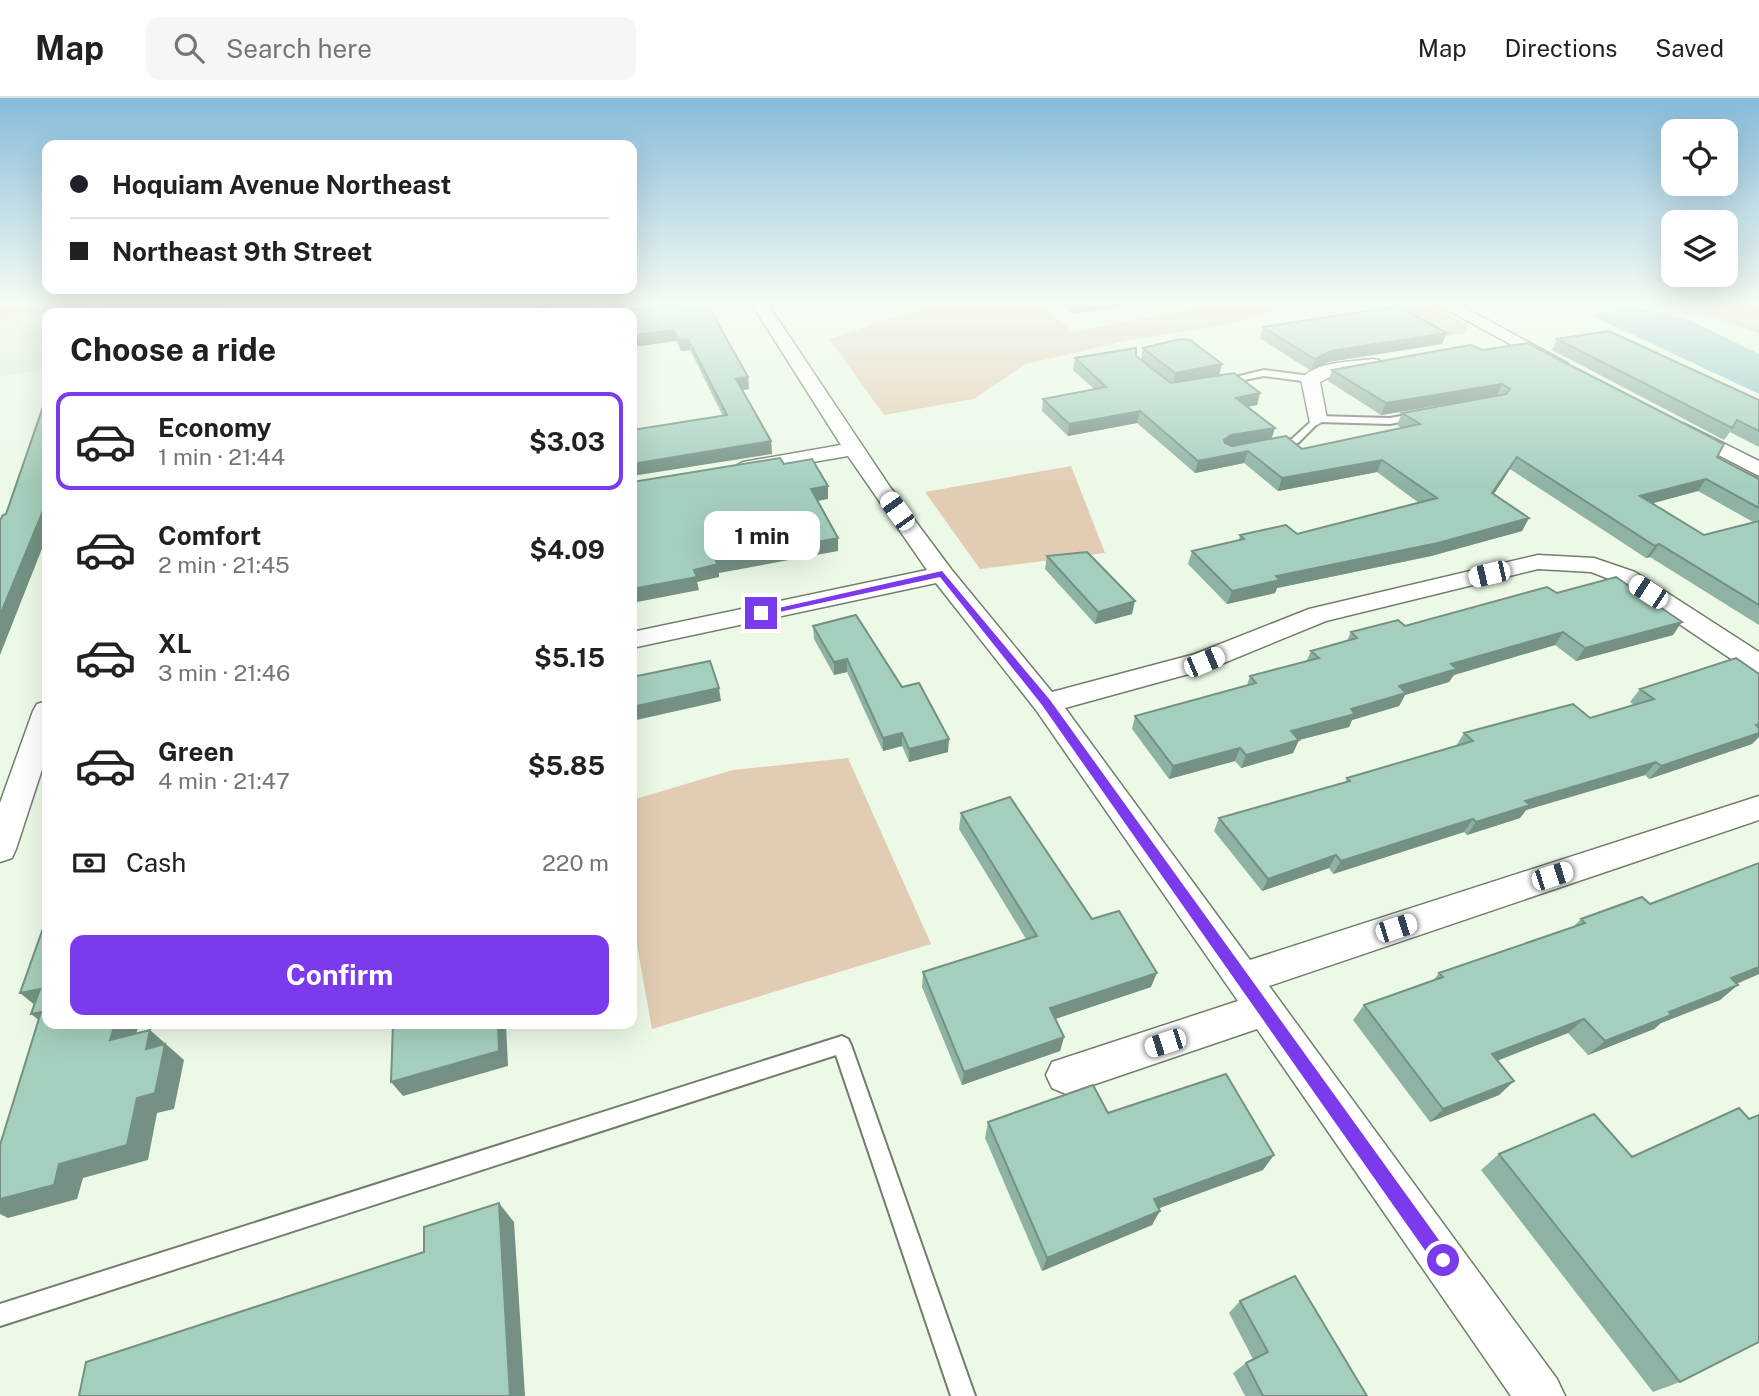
<!DOCTYPE html>
<meta charset="utf-8">
<style>
body{margin:0;font-family:"Public Sans",sans-serif;background:#f6f6f6;color:#202124;height:100vh;display:flex;flex-direction:column;font-size:26px;white-space:nowrap}
*{box-sizing:border-box;margin:0}
p{font-size:23px;color:#757577}
.icon{flex:none;width:38px;height:38px;fill:none;stroke:currentColor;stroke-width:2;stroke-linecap:round;stroke-linejoin:round}
.map{position:relative;flex:1;overflow:hidden}
.panel{position:absolute;left:42px;top:210px;width:595px;height:721px;display:flex;flex-direction:column;background:#fff;border-radius:14px;box-shadow:0 7px 28px #0002}
.panel>*{flex:none}
.top-card{position:absolute;left:42px;top:42px;width:595px;height:154px;border-radius:14px;box-shadow:0 7px 28px #0002;display:grid;align-content:center;height:154px;padding:0 28px;background:#fff}
.buttons{position:absolute;left:1661px;top:21px;display:grid;gap:14px}
.buttons a{display:grid;place-items:center;width:77px;height:77px;border-radius:14px;background:#fff;box-shadow:0 7px 28px #0002;font-size:35px}
.end{position:absolute;width:32px;height:32px;margin:-16px;border:9px solid #7c3aed;background:#fff;box-shadow:0 0 0 4px #fff}
.from{border-radius:50%}
.bubble{position:absolute;height:49px;border-radius:14px;background:#fff;box-shadow:0 7px 28px #0002;font-size:23px;font-weight:700;line-height:49px;text-align:center}
.car{position:absolute;width:21px;height:42px;margin:-21px -10px;border-radius:9px;box-shadow:0 0 5px 2px #0007;background:linear-gradient(#fff 24%,#345 0 40%,#fff 0 76%,#345 0 86%,#fff 0)}
.top-card b{display:flex;align-items:center;gap:24px;height:66px;font-size:26px}
.top-card b+b{border-top:2px solid #e0e0e0}
.top-card i{width:18px;height:18px;background:#202124}
ul{padding:0;list-style:none}
li{display:flex;align-items:center;gap:21px;height:98px;margin:0 14px 10px;padding:0 14px;border:4px solid transparent;border-radius:14px}
li div{flex:1}
li b{display:block;font-size:26px}
li em{font-style:normal;font-weight:700}
li.current{border-color:#7c3aed}
li>.icon{width:63px;height:63px;stroke-width:1.5}
h2{padding:0 28px;font-size:32px;line-height:84px}
.pay{display:flex;align-items:center;gap:18px;height:77px;padding:0 28px;font-size:26px}
.pay p{margin-inline-start:auto}
.cta{display:flex;gap:14px;margin-top:auto;padding:14px 28px}
.cta a{flex:1;height:80px;border-radius:14px;background:#7c3aed;color:#fff;font-size:28px;font-weight:700;line-height:80px;text-align:center}
header{display:flex;align-items:center;gap:42px;box-sizing:border-box;height:98px;padding:0 35px;background:#fff;border-bottom:2px solid #e0e0e0}
header strong{font-size:33px}
nav{display:flex;gap:38px;margin-inline-start:auto;font-size:24px}
.search{width:490px;height:63px;background:#f6f6f6;display:flex;align-items:center;gap:18px;box-sizing:border-box;padding:0 24px;border-radius:14px;color:#757577;font-size:26px}
.map>svg:first-child{display:block}
</style>
<header>
<strong>Map</strong>
<div class="search"><svg class="icon" aria-label="search" viewBox="0 0 24 24"><circle cx="10" cy="10" r="6"/><path d="M15 15l6 6"/></svg>Search here</div>
<nav><a>Map</a><a>Directions</a><a>Saved</a></nav>
</header>
<div class="map">
<svg width="1759" height="1298" viewBox="0 0 1759 1298">
<rect width="100%" height="100%" fill="#ecf9e6"/>
<path fill="#ddeed4" d="M 0,205 L 565,205 L 486,215 L 47,215 L 47,272 L 0,278 Z"/>
<path fill="#e2ccb3" d="M 0,205 L 113,205 L 0,220 Z
M 226,205 L 485,205 L 408,215 L 353,215 L 358,206 L 330,215 L 222,215 Z
M 938,205 L 1040,205 L 1073,234 L 1223,205 L 1317,205 L 1280,211 L 1226,227 L 1130,242 L 1026,266 L 974,301 L 884,317 L 829,241 Z
M 1425,205 L 1468,228 L 1466,235 L 1439,240 L 1388,212 Z
M 1551,205 L 1759,205 L 1759,235 L 1684,210 L 1622,205 L 1568,213 Z
M 1071,368 L 1105,455 L 980,471 L 925,394 Z
M 848,660 L 931,846 L 652,931 L 632,820 L 632,702 L 733,672 Z"/>
<path fill="#93c5c6" d="M 1631,209 L 1692,223 L 1759,256 L 1759,296 L 1593,218 Z"/>
<g fill="none" stroke-linecap="round" stroke-linejoin="round">
<defs>
<path id="lane" d="M 1264,272 L 1310,278 L 1314,281 L 1310,284 L 1264,278 L 1223,286 L 1219,283 Z
M 1417,315 L 1422,318 L 1420,320 L 1390,326 L 1319,324 L 1298,345 L 1276,350 L 1271,347 L 1292,341 L 1317,318 L 1390,320 Z
M 842,938 L 848,941 L 851,947 L 975,1298 L 951,1298 L 836,957 L 0,1228 L 0,1206 Z"/>
<path id="street" d="M 577,205 L 627,205 C 614,218 549,216 529,215 L 537,210 Z
M 751,205 L 767,205 L 890,389 L 951,471 L 1052,594 L 1195,556 L 1309,511 L 1538,457 L 1594,460 L 1635,474 L 1759,554 L 1759,576 L 1749,573 L 1617,484 L 1591,474 L 1538,471 L 1326,523 L 1214,569 L 1065,610 L 1250,862 L 1759,698 L 1759,722 L 1269,888 L 1557,1281 L 1565,1298 L 1511,1298 L 1257,931 L 1066,996 L 1052,990 L 1046,977 L 1052,964 L 1238,903 L 1036,612 L 936,485 L 632,550 L 632,534 L 927,472 L 848,358 L 743,376 L 732,370 L 743,364 L 841,347 Z
M 1435,205 L 1456,205 L 1567,265 L 1564,269 L 1552,269 Z
M 1373,261 L 1379,262 L 1382,266 L 1379,270 L 1332,278 L 1320,284 L 1327,321 L 1317,327 L 1310,325 L 1301,281 C 1316,263 1351,264 1373,261 Z
M 1685,326 L 1759,363 L 1759,378 L 1678,336 L 1675,332 L 1678,328 Z
M 47,603 L 47,656 L 16,751 L 12,760 L 0,764 L 0,705 L 33,613 L 37,606 Z"/>
</defs>
<use href="#lane" stroke="#737d6d" stroke-width="4"/>
<use href="#street" stroke="#737d6d" stroke-width="3"/>
<use href="#lane" fill="#fff" fill-rule="evenodd"/>
<use href="#street" fill="#fff" fill-rule="evenodd"/>
</g>
<path fill="#8eb2a3" fill-rule="evenodd" d="M 683,205 L 748,279 L 749,291 L 742,292 L 771,343 L 772,356 L 723,318 L 690,252 L 681,253 L 676,243 L 632,249 L 632,215 L 618,214 Z
M 1059,205 L 1153,205 L 1072,216 Z
M 1263,229 L 1442,246 L 1328,264 L 1311,273 L 1260,240 Z
M 1557,241 L 1759,302 L 1759,349 L 1730,334 L 1724,342 L 1552,252 Z
M 1470,247 L 1717,359 L 1759,381 L 1759,527 L 1650,459 L 1646,460 L 1510,371 L 1494,396 L 1529,420 L 1522,433 L 1431,458 L 1277,490 L 1275,495 L 1227,506 L 1188,466 L 1192,453 L 1239,442 L 1240,437 L 1297,436 L 1419,405 L 1377,374 L 1278,393 L 1244,365 L 1195,375 L 1137,325 L 1068,338 L 1042,313 L 1043,301 L 1094,291 L 1073,272 L 1075,260 L 1136,258 L 1171,285 L 1141,261 L 1143,250 L 1219,277 L 1260,295 L 1257,307 L 1248,309 L 1275,330 L 1271,341 L 1302,351 L 1402,330 L 1397,327 L 1402,315 L 1497,298 L 1381,317 L 1328,283 L 1332,272 ZM 1698,393 L 1753,424 L 1704,437 L 1652,405 Z
M 1047,458 L 1132,516 L 1095,526 L 1045,471 Z
M 1557,495 L 1673,537 L 1576,563 L 1555,547 L 1454,577 L 1449,584 L 1405,597 L 1399,608 L 1352,622 L 1349,629 L 1299,642 L 1293,655 L 1241,670 L 1235,663 L 1169,681 L 1132,631 L 1135,618 L 1247,587 L 1250,578 L 1306,564 L 1311,553 L 1347,543 L 1351,534 L 1405,528 Z
M 813,528 L 902,589 L 948,654 L 909,664 L 902,648 L 883,653 L 847,574 L 834,577 L 814,541 Z
M 1640,591 L 1752,646 L 1649,681 L 1645,677 L 1526,712 L 1520,720 L 1467,737 L 1464,734 L 1333,776 L 1329,770 L 1262,793 L 1214,733 L 1219,720 L 1345,685 L 1347,680 L 1456,648 L 1464,635 L 1590,620 L 1634,607 L 1630,604 Z
M 961,715 L 1092,821 L 1151,889 L 1055,921 L 1064,939 L 1060,953 L 962,987 L 922,889 L 923,874 L 1026,841 L 959,731 Z
M 1759,765 L 1759,876 L 1737,886 L 1720,902 L 1661,925 L 1654,931 L 1588,957 L 1568,935 L 1497,963 L 1514,983 L 1499,997 L 1430,1024 L 1353,922 L 1364,907 L 1433,883 L 1439,875 L 1573,829 L 1581,821 L 1650,806 Z
M 1108,1015 L 1263,1072 L 1159,1110 L 1152,1127 L 1042,1173 L 985,1040 L 988,1024 Z
M 1499,1056 L 1680,1284 L 1653,1294 L 1481,1072 Z
M 1240,1203 L 1367,1298 L 1245,1298 L 1233,1275 L 1246,1265 L 1253,1261 L 1229,1215 Z"/>
<path fill="#749184" d="M 1073,205 L 1153,205 L 1072,216 Z
M 674,232 L 676,243 L 632,249 L 632,237 Z
M 1447,235 L 1442,246 L 1328,264 L 1311,273 L 1315,261 L 1331,253 Z
M 688,241 L 690,252 L 681,253 L 679,242 Z
M 1222,266 L 1219,278 L 1173,286 L 1175,275 Z
M 748,279 L 749,291 L 737,293 L 736,281 Z
M 1502,286 L 1497,297 L 1381,317 L 1386,305 Z
M 1260,295 L 1257,307 L 1233,311 L 1236,300 Z
M 1140,313 L 1137,325 L 1068,338 L 1069,326 Z
M 1275,330 L 1271,342 L 1228,349 L 1224,342 L 1231,337 Z
M 771,343 L 772,356 L 632,378 L 632,366 Z
M 1248,353 L 1244,365 L 1195,375 L 1198,363 Z
M 1517,359 L 1510,371 L 1486,408 L 1492,395 Z
M 1382,362 L 1377,374 L 1278,393 L 1282,380 Z
M 1706,381 L 1698,393 L 1632,411 L 1640,398 Z
M 828,388 L 828,401 L 812,404 L 811,391 Z
M 47,403 L 47,438 L 0,557 L 0,517 Z
M 1529,420 L 1522,433 L 1431,458 L 1277,490 L 1275,495 L 1227,506 L 1232,493 L 1276,478 Z
M 838,440 L 838,453 L 719,475 L 719,479 L 697,484 L 699,492 L 632,505 L 632,491 L 694,472 L 716,463 Z
M 1659,446 L 1650,459 L 1646,460 L 1655,448 Z
M 1135,503 L 1132,516 L 1095,526 L 1098,514 Z
M 1682,524 L 1673,537 L 1576,563 L 1585,550 Z
M 1563,534 L 1555,547 L 1454,577 L 1449,584 L 1405,597 L 1399,608 L 1352,622 L 1349,629 L 1299,642 L 1293,655 L 1241,670 L 1246,657 L 1291,633 L 1351,611 L 1399,588 L 1451,566 Z
M 847,561 L 847,574 L 834,577 L 834,564 Z
M 719,590 L 721,603 L 632,623 L 632,609 Z
M 1759,626 L 1759,639 L 1752,646 L 1649,681 L 1661,668 Z
M 902,635 L 902,648 L 883,653 L 883,640 Z
M 949,641 L 948,654 L 909,664 L 909,651 Z
M 1240,650 L 1235,663 L 1169,681 L 1173,668 Z
M 1656,664 L 1645,677 L 1526,712 L 1520,720 L 1467,737 L 1476,724 L 1525,703 Z
M 1473,721 L 1464,734 L 1333,776 L 1341,763 Z
M 1336,757 L 1329,770 L 1262,793 L 1268,781 Z
M 1759,869 L 1759,876 L 1713,895 L 1731,880 Z
M 1157,875 L 1151,889 L 1046,924 L 1050,910 Z
M 1738,887 L 1720,902 L 1661,925 L 1654,931 L 1588,957 L 1605,943 L 1669,914 Z
M 40,891 L 41,912 L 20,895 Z
M 41,914 L 53,933 L 31,916 Z
M 1584,921 L 1568,935 L 1478,970 L 1492,956 Z
M 115,926 L 139,926 L 130,958 L 110,942 Z
M 498,926 L 506,926 L 508,968 L 403,998 L 391,984 Z
M 150,932 L 184,962 L 174,1011 L 157,1015 L 148,1062 L 83,1080 L 77,1101 L 8,1120 L 0,1116 L 0,1101 L 59,1066 L 146,951 Z
M 1064,939 L 1060,953 L 962,987 L 964,974 Z
M 1514,983 L 1499,997 L 1430,1024 L 1443,1011 Z
M 1274,1057 L 1263,1072 L 1146,1115 L 1154,1101 Z
M 499,1105 L 514,1124 L 525,1298 L 510,1298 Z
M 1160,1113 L 1152,1127 L 1042,1173 L 1047,1160 Z"/>
<path fill="#a5cfbd" stroke="#749184" stroke-width="2" d="M 683,205 L 698,205 L 702,212 L 710,211 L 748,279 L 736,281 L 771,343 L 632,366 L 632,332 L 727,317 L 688,241 L 679,242 L 674,232 L 632,237 L 632,215 L 573,215 L 573,213 L 616,208 L 618,214 Z
M 1397,208 L 1447,235 L 1331,253 L 1315,261 L 1263,229 Z
M 1609,233 L 1759,302 L 1759,333 L 1737,322 L 1732,330 L 1557,241 Z
M 1180,241 L 1190,242 L 1222,266 L 1175,275 L 1143,250 Z
M 1527,245 L 1724,346 L 1717,359 L 1759,381 L 1759,410 L 1706,381 L 1640,398 L 1704,437 L 1759,423 L 1759,507 L 1659,446 L 1655,448 L 1517,359 L 1492,395 L 1529,420 L 1438,445 L 1276,478 L 1280,482 L 1232,493 L 1192,453 L 1244,441 L 1240,437 L 1286,427 L 1297,436 L 1437,400 L 1382,362 L 1282,380 L 1248,353 L 1198,363 L 1140,313 L 1069,326 L 1043,301 L 1106,289 L 1075,260 L 1136,250 L 1136,258 L 1171,285 L 1234,275 L 1260,295 L 1236,300 L 1275,330 L 1231,337 L 1224,342 L 1225,345 L 1232,348 L 1286,338 L 1302,351 L 1420,326 L 1402,315 L 1506,296 L 1510,291 L 1502,286 L 1386,305 L 1332,272 L 1470,247 L 1483,252 Z
M 46,300 L 47,300 L 47,403 L 0,517 L 0,422 L 3,417 L 6,416 Z
M 780,360 L 784,366 L 812,361 L 828,388 L 811,391 L 838,440 L 716,463 L 718,466 L 694,472 L 697,479 L 632,491 L 632,384 Z
M 1087,454 L 1135,503 L 1098,514 L 1047,458 Z
M 1616,479 L 1682,524 L 1585,550 L 1563,534 L 1451,566 L 1457,571 L 1399,588 L 1406,595 L 1351,611 L 1355,616 L 1291,633 L 1299,642 L 1246,657 L 1240,650 L 1173,668 L 1135,618 L 1256,585 L 1250,578 L 1319,560 L 1311,553 L 1357,540 L 1351,534 L 1398,522 L 1405,528 L 1547,489 L 1557,495 Z
M 856,517 L 902,589 L 919,585 L 949,641 L 909,651 L 902,635 L 883,640 L 847,561 L 834,564 L 813,528 Z
M 1736,560 L 1759,576 L 1759,626 L 1756,627 L 1759,630 L 1759,635 L 1661,668 L 1656,664 L 1525,703 L 1530,707 L 1476,724 L 1473,721 L 1341,763 L 1336,757 L 1268,781 L 1219,720 L 1350,683 L 1347,680 L 1473,643 L 1464,635 L 1516,621 L 1573,606 L 1590,620 L 1654,601 L 1640,591 Z
M 710,563 L 719,590 L 632,609 L 632,579 Z
M 1010,699 L 1092,821 L 1119,813 L 1157,875 L 1050,910 L 1064,939 L 964,974 L 923,874 L 1037,838 L 961,715 Z
M 1759,765 L 1759,869 L 1731,880 L 1738,887 L 1669,914 L 1671,917 L 1605,943 L 1584,921 L 1492,956 L 1514,983 L 1443,1011 L 1364,907 L 1443,879 L 1439,875 L 1585,825 L 1581,821 L 1642,799 L 1650,806 Z
M 47,819 L 47,926 L 115,926 L 110,942 L 150,932 L 146,951 L 165,946 L 155,995 L 137,1000 L 127,1047 L 59,1066 L 54,1087 L 0,1101 L 0,1047 L 41,914 L 31,916 L 40,891 L 20,895 Z
M 393,926 L 498,926 L 499,953 L 391,984 Z
M 1226,976 L 1274,1057 L 1154,1101 L 1160,1113 L 1047,1160 L 988,1024 L 1093,987 L 1108,1015 Z
M 1739,1010 L 1749,1021 L 1759,1017 L 1759,1244 L 1680,1284 L 1499,1056 L 1594,1016 L 1632,1059 Z
M 499,1105 L 510,1298 L 79,1298 L 86,1264 L 424,1154 L 424,1129 Z
M 1295,1178 L 1367,1298 L 1263,1298 L 1246,1265 L 1268,1254 L 1240,1203 Z"/>
<linearGradient id="sky" x2="0" y2="1"><stop stop-color="#86bbda"/><stop offset="0.53" stop-color="#f6fcf4"/><stop offset="1" stop-color="#f6fcf4" stop-opacity="0"/></linearGradient>
<rect width="1759" height="387" fill="url(#sky)"/>
<path fill="#7c3aed" d="M 942,473 L 1050,602 L 1449,1156 L 1451,1162 L 1449,1168 L 1443,1170 L 1436,1168 L 1042,607 L 940,479 L 761,518 L 756,515 Z"/>
</svg>
<div class="buttons">
<a><svg class="icon" aria-label="locate" viewBox="0 0 24 24"><circle cx="12" cy="12" r="6"/><path d="M12 2v4M12 18v4M2 12h4M18 12h4"/></svg></a>
<a><svg class="icon" aria-label="layers" viewBox="0 0 24 24"><path d="M12 4l9 5-9 5-9-5zM3 14l9 5 9-5"/></svg></a>
</div>
<i class="end from" style="left:1443px;top:1162px"></i>
<i class="end" style="left:761px;top:515px"></i>
<div class="bubble" style="left:704px;top:413px;width:116px">1 min</div>
<i class="car" style="left:897px;top:413px;rotate:324deg"></i>
<i class="car" style="left:1489px;top:476px;rotate:257deg"></i>
<i class="car" style="left:1648px;top:494px;rotate:303deg"></i>
<i class="car" style="left:1204px;top:564px;rotate:67deg"></i>
<i class="car" style="left:1552px;top:778px;rotate:72deg"></i>
<i class="car" style="left:1396px;top:830px;rotate:72deg"></i>
<i class="car" style="left:1165px;top:945px;rotate:252deg"></i>
<div class="top-card">
<b><i class="from"></i>Hoquiam Avenue Northeast</b>
<b><i></i>Northeast 9th Street</b>
</div>
<section class="panel">
<h2>Choose a ride</h2>
<ul>
<li class="current"><svg class="icon" aria-label="car" viewBox="0 0 24 24"><path d="M5 17H2v-5l4-1 3-4h7l3 4 3 1v5h-3M9 17h6M6 11h13"/><circle cx="7" cy="17" r="2"/><circle cx="17" cy="17" r="2"/></svg><div><b>Economy</b><p>1 min · 21:44</p></div><em>$3.03</em></li>
<li><svg class="icon" aria-label="car" viewBox="0 0 24 24"><path d="M5 17H2v-5l4-1 3-4h7l3 4 3 1v5h-3M9 17h6M6 11h13"/><circle cx="7" cy="17" r="2"/><circle cx="17" cy="17" r="2"/></svg><div><b>Comfort</b><p>2 min · 21:45</p></div><em>$4.09</em></li>
<li><svg class="icon" aria-label="car" viewBox="0 0 24 24"><path d="M5 17H2v-5l4-1 3-4h7l3 4 3 1v5h-3M9 17h6M6 11h13"/><circle cx="7" cy="17" r="2"/><circle cx="17" cy="17" r="2"/></svg><div><b>XL</b><p>3 min · 21:46</p></div><em>$5.15</em></li>
<li><svg class="icon" aria-label="car" viewBox="0 0 24 24"><path d="M5 17H2v-5l4-1 3-4h7l3 4 3 1v5h-3M9 17h6M6 11h13"/><circle cx="7" cy="17" r="2"/><circle cx="17" cy="17" r="2"/></svg><div><b>Green</b><p>4 min · 21:47</p></div><em>$5.85</em></li>
</ul>
<div class="pay"><svg class="icon" aria-label="cash" viewBox="0 0 24 24"><path d="M3 7h18v10H3z"/><circle cx="12" cy="12" r="2"/></svg>Cash<p>220 m</p></div>
<div class="cta"><a>Confirm</a></div>
</section>
</div>
